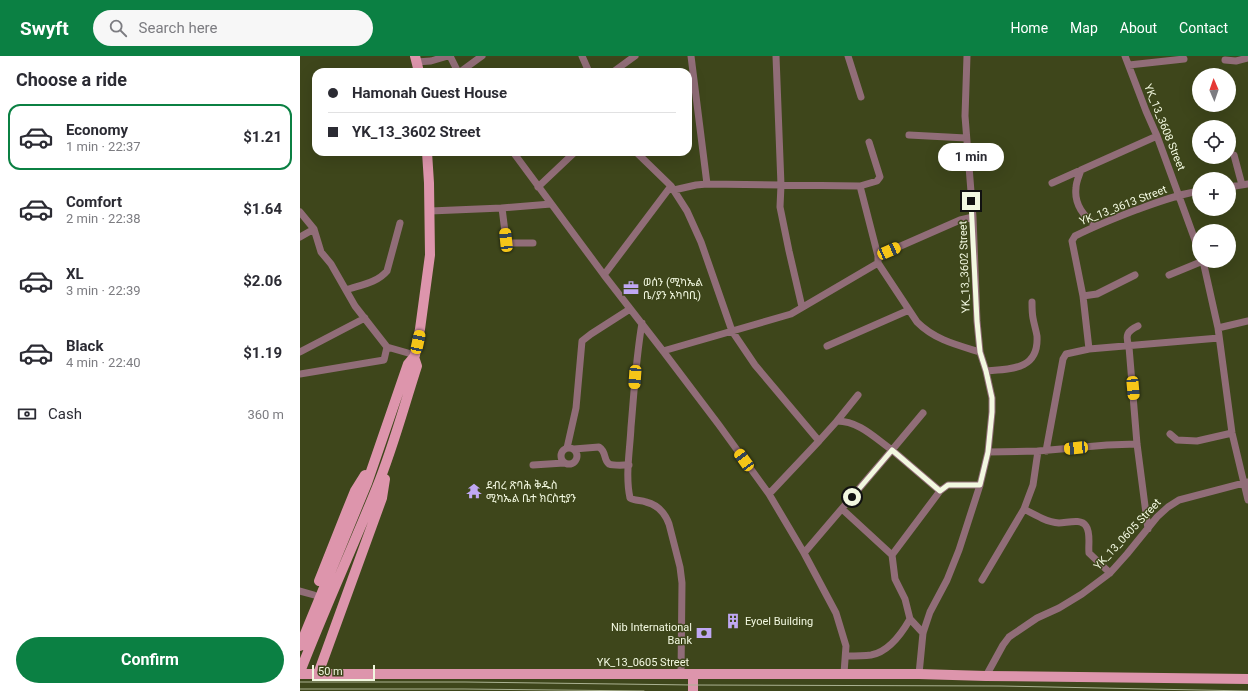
<!DOCTYPE html>
<meta charset="utf-8">
<style>
body{margin:0;font-family:Roboto,"Noto Sans Ethiopic",sans-serif;background:#f7f7f7;color:#2b2b33;height:100vh;display:flex;flex-direction:column;font-size:15px;white-space:nowrap}
*{box-sizing:border-box;margin:0}
p{font-size:13px;color:#7c7c81}
.icon{flex:none;width:22px;height:22px;fill:none;stroke:currentColor;stroke-width:2;stroke-linecap:round;stroke-linejoin:round}
.map{position:relative;flex:1;overflow:hidden}
.side{display:flex;flex-direction:column;background:#fff;width:300px}
.side>*{flex:none}
.banner{position:absolute;left:12px;top:12px;width:380px;height:88px;border-radius:12px;box-shadow:0 4px 16px #0002;display:grid;align-content:center;height:88px;padding:0 16px;background:#fff}
.needle{width:26px;rotate:358deg}
.buttons{position:absolute;left:892px;top:12px;display:grid;gap:8px}
.buttons a{display:grid;place-items:center;width:44px;height:44px;border-radius:50%;background:#fff;box-shadow:0 4px 16px #0002;font-size:20px}
.scale{position:absolute;left:12px;bottom:10px;width:63px;box-sizing:border-box;padding-left:4px;border:2px solid #f2f8e0;border-top:0;font-size:11px;line-height:14px;white-space:nowrap;color:#f2f8e0;-webkit-text-stroke:3px #3e461b;paint-order:stroke}
.end{position:absolute;width:18px;height:18px;margin:-9px;border:5px solid #f2f8e0;background:#111;box-shadow:0 0 0 2px #111}
.from{border-radius:50%}
.bubble{position:absolute;height:28px;border-radius:14px;background:#fff;box-shadow:0 4px 16px #0002;font-size:13px;font-weight:700;line-height:28px;text-align:center}
.car{position:absolute;width:12px;height:24px;margin:-12px -6px;border-radius:5px;box-shadow:0 0 3px 1px #0007;background:linear-gradient(#f5c518 24%,#345 0 40%,#f5c518 0 76%,#345 0 86%,#f5c518 0)}
.banner b{display:flex;align-items:center;gap:14px;height:38px;font-size:15px}
.banner b+b{border-top:1px solid #e1e1e2}
.banner i{width:10px;height:10px;background:#2b2b33}
ul{padding:0;list-style:none}
li{display:flex;align-items:center;gap:12px;height:66px;margin:0 8px 6px;padding:0 8px;border:2px solid transparent;border-radius:12px}
li div{flex:1}
li b{display:block;font-size:15px}
li em{font-style:normal;font-weight:700}
li.current{border-color:#0b8043}
li>.icon{width:36px;height:36px;stroke-width:1.5}
h2{padding:0 16px;font-size:18px;line-height:48px}
.pay{display:flex;align-items:center;gap:10px;height:44px;padding:0 16px;font-size:15px}
.pay p{margin-inline-start:auto}
.action{display:flex;gap:8px;margin-top:auto;padding:8px 16px}
.action a{flex:1;height:46px;border-radius:24px;background:#0b8043;color:#fff;font-size:16px;font-weight:700;line-height:46px;text-align:center}
header{display:flex;align-items:center;gap:24px;box-sizing:border-box;height:56px;padding:0 20px;background:#0b8043;color:#fff}
header strong{font-size:19px}
nav{display:flex;gap:22px;margin-inline-start:auto;font-size:14px}
.search{width:280px;height:36px;background:#f7f7f7;display:flex;align-items:center;gap:10px;box-sizing:border-box;padding:0 14px;border-radius:22px;color:#7c7c81;font-size:15px}
main{display:flex;flex:1;min-height:0}
.map>svg:first-child{display:block}
</style>
<header>
<strong>Swyft</strong>
<div class="search"><svg class="icon" aria-label="search" viewBox="0 0 24 24"><circle cx="10" cy="10" r="6"/><path d="M15 15l6 6"/></svg>Search here</div>
<nav><a>Home</a><a>Map</a><a>About</a><a>Contact</a></nav>
</header>
<main>
<section class="side">
<h2>Choose a ride</h2>
<ul>
<li class="current"><svg class="icon" aria-label="car" viewBox="0 0 24 24"><path d="M5 17H2v-5l4-1 3-4h7l3 4 3 1v5h-3M9 17h6M6 11h13"/><circle cx="7" cy="17" r="2"/><circle cx="17" cy="17" r="2"/></svg><div><b>Economy</b><p>1 min · 22:37</p></div><em>$1.21</em></li>
<li><svg class="icon" aria-label="car" viewBox="0 0 24 24"><path d="M5 17H2v-5l4-1 3-4h7l3 4 3 1v5h-3M9 17h6M6 11h13"/><circle cx="7" cy="17" r="2"/><circle cx="17" cy="17" r="2"/></svg><div><b>Comfort</b><p>2 min · 22:38</p></div><em>$1.64</em></li>
<li><svg class="icon" aria-label="car" viewBox="0 0 24 24"><path d="M5 17H2v-5l4-1 3-4h7l3 4 3 1v5h-3M9 17h6M6 11h13"/><circle cx="7" cy="17" r="2"/><circle cx="17" cy="17" r="2"/></svg><div><b>XL</b><p>3 min · 22:39</p></div><em>$2.06</em></li>
<li><svg class="icon" aria-label="car" viewBox="0 0 24 24"><path d="M5 17H2v-5l4-1 3-4h7l3 4 3 1v5h-3M9 17h6M6 11h13"/><circle cx="7" cy="17" r="2"/><circle cx="17" cy="17" r="2"/></svg><div><b>Black</b><p>4 min · 22:40</p></div><em>$1.19</em></li>
</ul>
<div class="pay"><svg class="icon" aria-label="cash" viewBox="0 0 24 24"><path d="M3 7h18v10H3z"/><circle cx="12" cy="12" r="2"/></svg>Cash<p>360 m</p></div>
<div class="action"><a>Confirm</a></div>
</section>
<div class="map">
<svg width="948" height="635" viewBox="0 0 948 635">
<rect width="100%" height="100%" fill="#3e461b"/>
<g fill="none" stroke-linecap="round" stroke-linejoin="round">
<path stroke="#916d78" stroke-width="7" d="M 150,0 L 158,16
M 282,0 L 289,16
M 391,0 L 407,128
M 476,0 L 481,129 L 480,151 L 489,195 L 502,251
M 548,0 L 561,41
M 825,0 L 846,55 L 857,80 L 899,195
M 925,4 L 936,5 L 948,2
M 116,6 L 131,5 L 148,0
M 829,9 L 884,3
M 160,16 L 182,0
M 313,16 L 335,0
M 609,79 L 666,82
M 213,96 L 304,219 L 363,295 L 419,369 L 469,438 L 504,497 L 536,557 L 546,590 L 544,617
M 336,96 L 371,130 L 387,155 L 401,186 L 432,275 L 455,309 L 519,385 L 469,438
M 934,99 L 942,129
M 781,114 C 779,120 776,126 776,132 C 774,148 784,162 797,169
M 752,127 L 857,80
M 560,130 L 578,200
M 238,131 L 275,96
M 929,131 L 948,128
M 374,134 L 396,129 L 407,128 L 560,130 L 577,125 L 580,121 L 569,86
M 202,152 L 206,184 L 207,187 L 233,187
M 130,155 L 202,152 L 251,148
M 0,156 L 14,173 L 21,196 L 31,208 L 55,250 L 87,291
M 0,181 L 14,173
M 903,205 L 918,272 L 932,377 L 948,444
M 578,207 L 578,200 L 660,164 L 673,161
M 304,219 L 371,130
M 869,219 L 903,205
M 46,234 C 60,229 77,227 87,215 L 100,167
M 783,240 L 797,238 L 835,219
M 342,267 C 336,302 334,337 331,371 C 330,394 325,419 330,442 C 335,445 341,444 346,446 C 358,449 365,457 369,468 L 380,511 L 382,527 L 381,618
M 838,270 C 827,275 825,279 829,291 L 837,388 L 848,473
M 918,272 L 948,265
M 527,290 L 609,254
M 789,293 L 783,240 L 772,185 L 775,180 C 795,170 815,162 836,154 C 858,146 876,139 899,135
M 363,295 L 491,258 L 578,207 L 617,266 C 635,284 657,289 680,296
M 0,296 L 65,262
M 686,315 C 711,313 739,314 737,280 C 736,274 734,268 733,262 C 732,257 732,251 732,246
M 0,318 L 84,304 L 87,291 L 115,299
M 537,365 L 558,339
M 870,378 L 877,384 L 897,385 L 932,377
M 519,385 L 537,365 C 559,365 575,382 592,394 L 623,357
M261 400a8 8 0 1 1 16 0a8 8 0 1 1-16 0Z
M 267,392 L 276,352 L 282,285 L 291,278 L 330,253
M 274,393 L 299,391 C 307,396 303,404 309,408 C 314,410 323,409 329,409
M 746,395 L 763,303 L 766,298 L 789,293 L 919,282
M 688,396 L 738,395 L 807,389 L 837,388
M 233,409 L 264,407
M 542,453 L 592,499
M 724,453 C 735,459 747,466 759,467 C 767,467 781,462 786,470 C 791,477 788,489 789,497 L 810,517
M 504,497 L 592,394 L 640,435 L 648,429 L 680,429
M 682,524 L 724,453 L 733,429 L 738,395
M 0,535 L 14,539
M 623,577 L 610,563 L 605,543 L 595,523 L 592,499 L 640,435
M 546,600 C 554,600 563,600 571,599 C 589,596 602,577 610,563
M 619,618 L 623,577 L 630,556 L 647,524 L 659,494 L 680,429 L 688,396 L 692,356 L 692,342 L 686,315 L 680,296 L 677,265 L 673,161 L 665,60 L 667,0
M 686,620 L 703,589 L 709,581 L 737,562 L 759,552 L 782,538 L 810,517 L 827,498 L 857,461 L 868,451 L 879,444 L 948,426"/>
<path stroke="#dd95ac" stroke-width="10" d="M 115,0 L 119,16
M 19,525 L 48,452 L 55,435 L 65,419
M 0,590 L 67,427 L 108,308 L 114,301 L 115,299 L 120,273 L 130,199 L 129,127 L 127,96
M 0,616 C 24,554 52,493 77,431 C 93,392 104,350 117,310 L 114,301
M 0,618 L 619,618 L 686,620 L 948,623
M 18,618 L 82,442 L 85,423
M 393,618 L 393,635"/>
<path stroke="#abb292" stroke-width="1" d="M 0,626 L 165,626 L 393,629 L 701,630 L 948,635
M 0,633 L 164,633 L 344,635"/>
</g>
<g fill="none" stroke-linecap="round" stroke-linejoin="round">
<path stroke="#f2f8e0" stroke-width="5" d="M 552,441 L 592,394 L 640,435 L 648,429 L 680,429 L 688,396 L 692,356 L 692,342 L 686,315 L 680,296 L 677,265 L 671,145"/>
</g>
<defs>
<symbol id="office-bare" viewBox="-9 -9 18 18"><path d="M-6-3h4V-5.5h4V-3h4V5H-6ZM-1-4.5V-3h2v-1.5ZM-6 0V1H6V0Z" fill="#c0a8f4" stroke="#3e461b" stroke-width="2.5" paint-order="stroke"/></symbol>
<symbol id="temple-bare" viewBox="-9 -9 18 18"><path d="M0-6L5-2H3V0L6.5 2.5H4V6H1.5V3h-3V6H-4V2.5H-6.5L-3 0V-2H-5Z" fill="#c0a8f4" stroke="#3e461b" stroke-width="2.5" paint-order="stroke"/></symbol>
<symbol id="building-bare" viewBox="-9 -9 18 18"><path d="M-4-6H4V6H1V3H-1V6H-4ZM-2.5-4.3h1.7v1.8h-1.7ZM.8-4.3h1.7v1.8H.8ZM-2.5-1h1.7V.8h-1.7ZM.8-1h1.7V.8H.8Z" fill="#c0a8f4" stroke="#3e461b" stroke-width="2.5" paint-order="stroke"/></symbol>
<symbol id="bank-bare" viewBox="-9 -9 18 18"><path d="M-6-4H6V4H-6ZM0-2.3a2.3 2.3 0 1 0 0 4.6a2.3 2.3 0 1 0 0-4.6Z" fill="#c0a8f4" stroke="#3e461b" stroke-width="2.5" paint-order="stroke"/></symbol>
</defs>
<g fill-rule="evenodd">
<use href="#office-bare" x="320" y="221" width="22" height="22"/>
<use href="#temple-bare" x="163" y="424" width="22" height="22"/>
<use href="#building-bare" x="422" y="554" width="22" height="22"/>
<use href="#bank-bare" x="393" y="566" width="22" height="22"/>
</g>
<g text-anchor="middle" stroke-width="3" stroke-linejoin="round" paint-order="stroke">
<g font-size="11" fill="#f2f8e0" stroke="#3e461b">
<text transform="translate(865 71) rotate(68)" y="4">YK_13_3608 Street</text>
<text transform="translate(823 149) rotate(-21)" y="4">YK_13_3613 Street</text>
<text transform="translate(664 211) rotate(-92)" y="4">YK_13_3602 Street</text>
<text transform="translate(827 478) rotate(-47)" y="4">YK_13_0605 Street</text>
<text x="343" y="610">YK_13_0605 Street</text>
</g>
<g font-size="11" fill="#f2f8e0" stroke="#3e461b" text-anchor="start">
<text x="343" y="230">ወሰን (ሚካኤል<tspan x="343" dy="13">ቤ/ያን አካባቢ)</tspan></text>
<text x="186" y="433">ደብረ ጽባሕ ቅዱስ<tspan x="186" dy="13">ሚካኤል ቤተ ክርስቲያን</tspan></text>
<text x="445" y="569">Eyoel Building</text>
<text x="392" y="575" text-anchor="end">Nib International<tspan x="392" dy="13">Bank</tspan></text>
</g>
</g>
</svg>
<div class="buttons">
<a><svg class="needle" viewBox="-14 -14 28 28"><path d="M0-13l5 13h-10z" fill="#e53935"/><path d="M0 13l5-13h-10z" fill="#7c7c81"/></svg></a>
<a><svg class="icon" aria-label="locate" viewBox="0 0 24 24"><circle cx="12" cy="12" r="6"/><path d="M12 2v4M12 18v4M2 12h4M18 12h4"/></svg></a>
<a>+</a>
<a>−</a>
</div>
<div class="scale">50 m</div>
<i class="end from" style="left:552px;top:441px"></i>
<i class="end" style="left:671px;top:145px"></i>
<div class="bubble" style="left:638px;top:87px;width:66px">1 min</div>
<i class="car" style="left:206px;top:184px;rotate:354deg"></i>
<i class="car" style="left:589px;top:195px;rotate:66deg"></i>
<i class="car" style="left:118px;top:286px;rotate:12deg"></i>
<i class="car" style="left:335px;top:321px;rotate:184deg"></i>
<i class="car" style="left:833px;top:332px;rotate:175deg"></i>
<i class="car" style="left:776px;top:392px;rotate:264deg"></i>
<i class="car" style="left:444px;top:404px;rotate:324deg"></i>
<div class="banner">
<b><i class="from"></i>Hamonah Guest House</b>
<b><i></i>YK_13_3602 Street</b>
</div>
</div>
</main>
